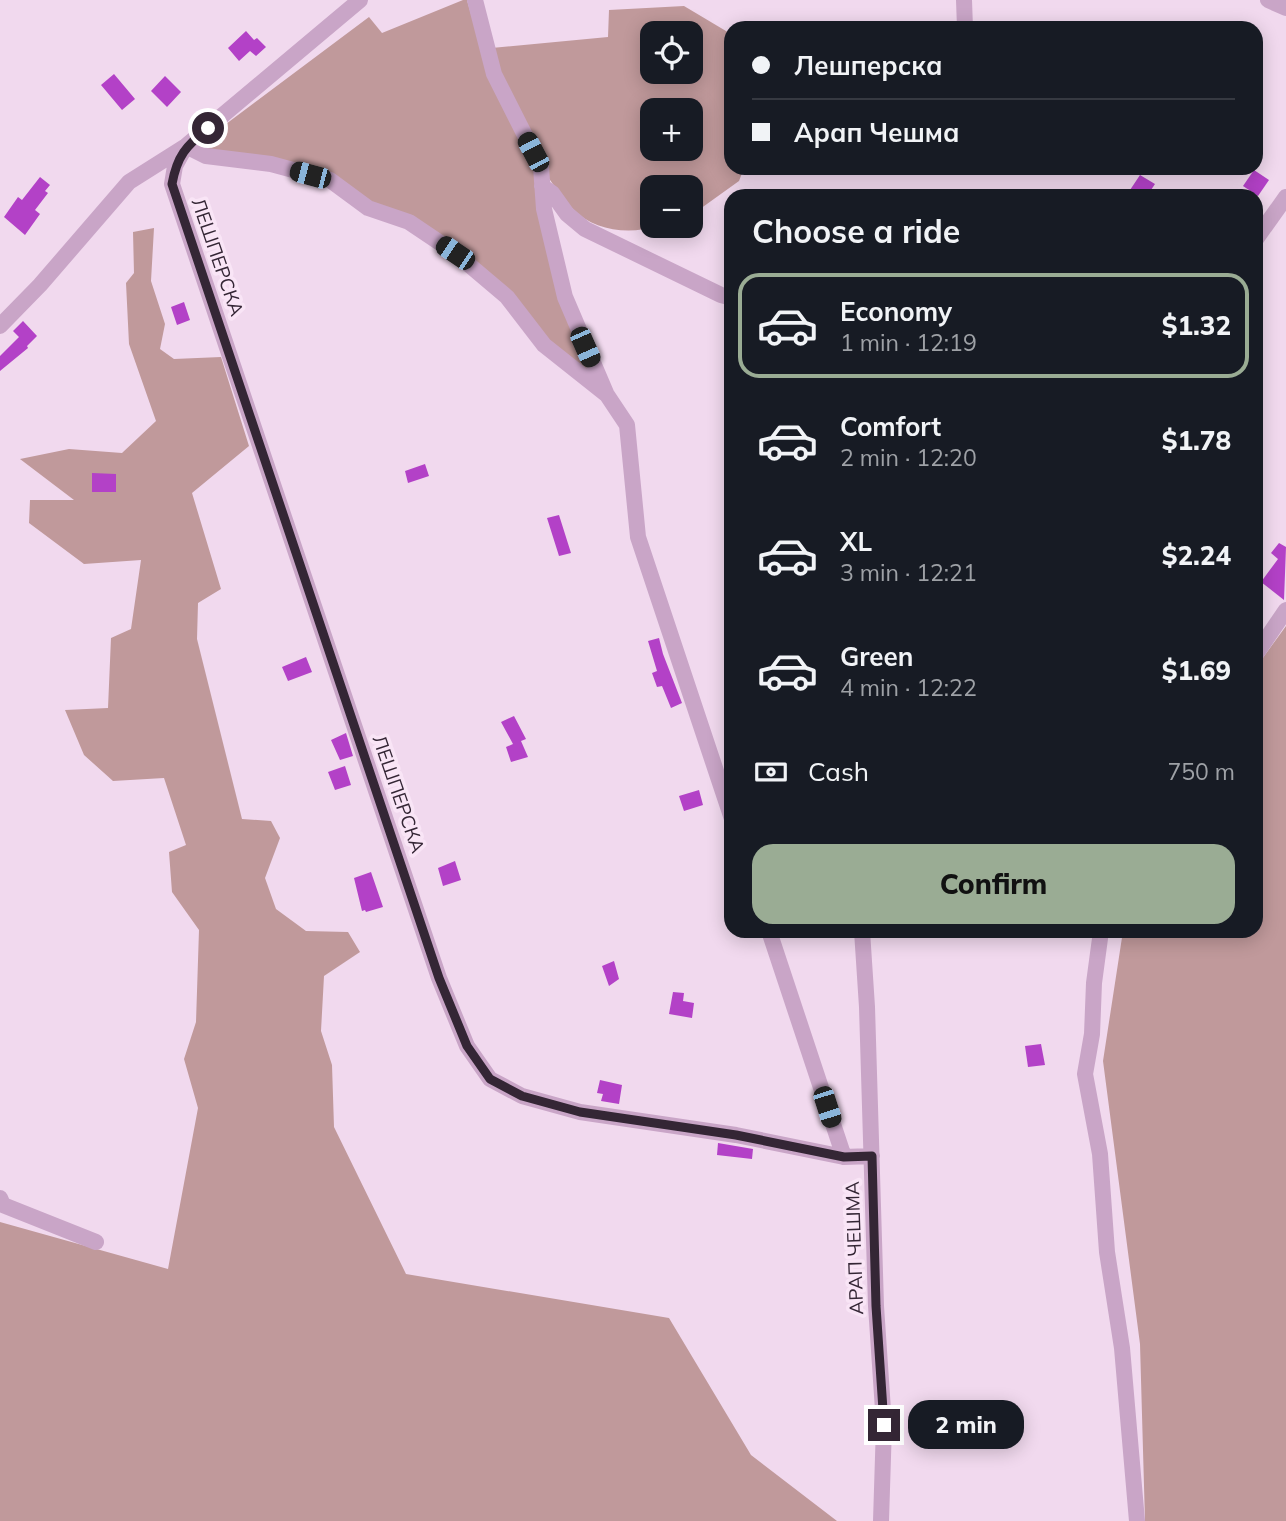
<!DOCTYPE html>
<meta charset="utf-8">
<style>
body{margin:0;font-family:Mulish,sans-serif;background:#242831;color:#f1f3f6;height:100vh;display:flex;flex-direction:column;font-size:26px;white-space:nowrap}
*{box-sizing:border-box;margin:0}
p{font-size:23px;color:#9ea1a6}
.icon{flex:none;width:38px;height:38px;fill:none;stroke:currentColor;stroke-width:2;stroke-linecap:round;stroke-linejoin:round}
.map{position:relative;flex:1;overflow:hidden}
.drawer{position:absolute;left:724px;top:189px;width:539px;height:749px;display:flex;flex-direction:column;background:#171b24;border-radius:21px;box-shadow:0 4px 18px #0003}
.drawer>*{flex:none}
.guide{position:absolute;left:724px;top:21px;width:539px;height:154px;border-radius:21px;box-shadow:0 4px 18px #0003;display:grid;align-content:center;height:154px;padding:0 28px;background:#171b24}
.fabs{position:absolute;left:640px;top:21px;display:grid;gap:14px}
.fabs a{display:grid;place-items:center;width:63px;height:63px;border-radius:14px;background:#171b24;box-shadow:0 4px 18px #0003;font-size:35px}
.end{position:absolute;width:32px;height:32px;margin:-16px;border:9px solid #342635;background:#fff;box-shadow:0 0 0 4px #fff}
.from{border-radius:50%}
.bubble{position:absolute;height:49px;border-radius:21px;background:#171b24;box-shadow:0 4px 18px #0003;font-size:23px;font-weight:800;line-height:49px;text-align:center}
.car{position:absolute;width:21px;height:42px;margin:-21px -10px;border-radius:9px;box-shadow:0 0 5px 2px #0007;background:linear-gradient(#222 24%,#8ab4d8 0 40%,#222 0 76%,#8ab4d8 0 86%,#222 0)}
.guide b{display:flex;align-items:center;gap:24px;height:66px;font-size:26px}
.guide b+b{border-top:2px solid #363941}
.guide i{width:18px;height:18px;background:#f1f3f6}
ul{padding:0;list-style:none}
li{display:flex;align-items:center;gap:21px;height:105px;margin:0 14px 10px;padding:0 14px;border:4px solid transparent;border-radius:21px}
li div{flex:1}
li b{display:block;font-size:26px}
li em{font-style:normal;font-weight:800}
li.on{border-color:#9aac94}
li>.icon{width:63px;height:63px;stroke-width:1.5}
h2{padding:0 28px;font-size:32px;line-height:84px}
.pay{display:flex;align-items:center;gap:18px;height:77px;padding:0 28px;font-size:26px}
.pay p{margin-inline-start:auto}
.cta{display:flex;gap:14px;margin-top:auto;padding:14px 28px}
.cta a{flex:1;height:80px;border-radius:21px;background:#9aac94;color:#111;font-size:28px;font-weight:800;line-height:80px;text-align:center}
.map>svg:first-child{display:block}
</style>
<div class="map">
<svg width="1286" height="1521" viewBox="0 0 1286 1521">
<rect width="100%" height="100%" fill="#f1d9ee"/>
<path fill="#c0999b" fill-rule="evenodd" d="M 463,0 L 467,0 L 481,49 L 608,37 L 609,10 L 684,6 L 731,34 L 732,168 L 744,168 L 739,181 L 693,214 L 691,214 L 691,187 L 653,187 L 653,226 L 657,226 C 630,235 593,231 573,209 C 561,197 552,182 542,169 L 565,297 L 607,395 L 455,253 L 330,180 L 206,156 L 206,139 L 369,17 L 382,33 ZM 653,33 L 691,33 L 691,72 L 653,72 ZM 653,110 L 691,110 L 691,149 L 653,149 Z
M 154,228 L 151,281 L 165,324 L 160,349 L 174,359 L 221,357 L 249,446 L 192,493 L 221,589 L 198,603 L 197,639 L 242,819 L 271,821 L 280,838 L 265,878 L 276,909 L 306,931 L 348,932 L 360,952 L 324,976 L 321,1031 L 332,1065 L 334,1127 L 406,1274 L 669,1318 L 751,1455 L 837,1521 L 0,1521 L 0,1222 L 168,1269 L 198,1108 L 184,1059 L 196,1022 L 199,930 L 172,892 L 169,852 L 186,845 L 164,778 L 113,781 L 84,755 L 65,710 L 108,708 L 111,638 L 131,629 L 141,560 L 84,564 L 29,523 L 30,500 L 74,500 L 20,459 L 69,449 L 122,453 L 156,421 L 129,344 L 126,283 L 134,273 L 133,232 Z
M 1286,626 L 1286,1521 L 1145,1521 L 1140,1344 L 1103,1061 L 1123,931 L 1256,931 L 1257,666 Z"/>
<path fill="#b341c7" d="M 246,31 L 254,40 L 257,38 L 266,47 L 256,56 L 250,51 L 239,61 L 228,48 Z
M 114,74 L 135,99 L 122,110 L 101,85 Z
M 165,76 L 181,92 L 167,107 L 151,91 Z
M 1254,170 L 1269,180 L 1258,196 L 1243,186 Z
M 1140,175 L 1155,184 L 1147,196 L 1126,196 Z
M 40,177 L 50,185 L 45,191 L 48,193 L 35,210 L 40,214 L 25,235 L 4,217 L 18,197 L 22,200 Z
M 184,302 L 190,320 L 177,325 L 171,307 Z
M 23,321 L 37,336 L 27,346 L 28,348 L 0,371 L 0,356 L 19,337 L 13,331 Z
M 425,464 L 429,476 L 408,483 L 405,471 Z
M 92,473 L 116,474 L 116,492 L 92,492 Z
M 559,515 L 571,553 L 559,556 L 547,518 Z
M 1279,543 L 1286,547 L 1284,600 L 1261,582 L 1278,559 L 1271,553 Z
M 659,638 L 663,654 L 682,703 L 671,708 L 662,686 L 657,687 L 652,673 L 657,671 L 648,641 Z
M 306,657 L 312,672 L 288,681 L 282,667 Z
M 514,716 L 526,739 L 521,741 L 528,757 L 511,762 L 506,747 L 513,744 L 501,722 Z
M 346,733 L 353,756 L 340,760 L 331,740 Z
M 345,766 L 351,785 L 335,790 L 328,772 Z
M 699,790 L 703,805 L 684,811 L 679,796 Z
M 455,861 L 461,880 L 443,886 L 438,868 Z
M 371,872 L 383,907 L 366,912 L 365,910 L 362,911 L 354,878 Z
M 614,961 L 619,979 L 609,986 L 602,966 Z
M 673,992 L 684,993 L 683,1001 L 694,1003 L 692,1018 L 669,1014 Z
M 1041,1044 L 1045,1065 L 1028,1067 L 1025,1046 Z
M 600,1080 L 622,1085 L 619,1104 L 601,1101 L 603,1094 L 597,1093 Z
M 718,1143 L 753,1149 L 752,1159 L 717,1155 Z"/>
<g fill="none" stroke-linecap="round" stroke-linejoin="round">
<path stroke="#c9a5c7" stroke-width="16" d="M 475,0 L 494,74 L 541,167 L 544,209 L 565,297 L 606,393
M 964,0 L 965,28
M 1268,0 L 1286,8
M 186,146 L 175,166 L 172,184 L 439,978 L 467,1046 L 490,1079 L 522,1096 L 580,1112 L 736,1135 L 844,1157 L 872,1156
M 186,146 L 206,156 L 271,164 L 330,180 L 368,208 L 409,222 L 455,253 L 507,297 L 544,345 L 607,395 L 627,425 L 638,537 L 732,819
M 542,186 L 552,193 L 567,214 L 585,229 L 721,295 L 732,298
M 1256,239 L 1286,197
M 0,326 L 40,285 L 129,182 L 186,146 L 360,0
M 1256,654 L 1286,610
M 769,931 L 844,1157
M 862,931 L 867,1007 L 876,1306 L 884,1425 L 881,1521
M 1101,931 L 1094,983 L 1092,1034 L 1085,1074 L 1100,1154 L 1107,1252 L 1122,1348 L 1137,1521
M 0,1198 L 3,1205 L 96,1242"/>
</g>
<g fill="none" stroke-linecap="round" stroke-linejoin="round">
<path stroke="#342635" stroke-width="9" d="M 208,128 C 186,146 177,156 172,184 L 439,978 L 467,1046 L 490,1079 L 522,1096 L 580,1112 L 736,1135 L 844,1157 L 872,1156 L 876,1306 L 884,1425"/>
</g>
<g text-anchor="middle" stroke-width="7" stroke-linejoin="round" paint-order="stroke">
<g font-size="19" fill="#342635" stroke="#f9e5f6">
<text transform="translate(218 257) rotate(71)" y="7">ЛЕШПЕРСКА</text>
<text transform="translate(399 794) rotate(71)" y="7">ЛЕШПЕРСКА</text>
<text transform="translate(854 1248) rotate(-92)" y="7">АРАП ЧЕШМА</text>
</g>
</g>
</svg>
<div class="fabs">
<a><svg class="icon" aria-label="locate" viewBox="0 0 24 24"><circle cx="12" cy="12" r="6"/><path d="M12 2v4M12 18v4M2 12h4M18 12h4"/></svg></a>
<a>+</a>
<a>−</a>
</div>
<i class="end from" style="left:208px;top:128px"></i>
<i class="end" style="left:884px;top:1425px"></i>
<div class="bubble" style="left:908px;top:1400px;width:116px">2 min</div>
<i class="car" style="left:533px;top:152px;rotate:332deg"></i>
<i class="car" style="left:310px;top:175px;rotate:285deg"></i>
<i class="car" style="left:455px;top:253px;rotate:304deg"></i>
<i class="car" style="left:585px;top:347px;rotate:156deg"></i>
<i class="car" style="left:827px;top:1107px;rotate:162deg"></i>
<div class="guide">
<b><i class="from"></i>Лешперска</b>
<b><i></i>Арап Чешма</b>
</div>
<section class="drawer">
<h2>Choose a ride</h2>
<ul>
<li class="on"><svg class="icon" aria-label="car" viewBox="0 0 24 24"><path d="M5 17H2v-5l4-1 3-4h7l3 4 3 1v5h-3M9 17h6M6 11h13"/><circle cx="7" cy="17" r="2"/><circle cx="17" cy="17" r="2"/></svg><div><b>Economy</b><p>1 min · 12:19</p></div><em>$1.32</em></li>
<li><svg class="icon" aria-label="car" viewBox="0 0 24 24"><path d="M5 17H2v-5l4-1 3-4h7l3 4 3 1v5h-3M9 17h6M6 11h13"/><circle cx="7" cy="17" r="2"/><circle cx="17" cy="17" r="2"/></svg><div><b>Comfort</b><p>2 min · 12:20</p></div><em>$1.78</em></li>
<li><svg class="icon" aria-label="car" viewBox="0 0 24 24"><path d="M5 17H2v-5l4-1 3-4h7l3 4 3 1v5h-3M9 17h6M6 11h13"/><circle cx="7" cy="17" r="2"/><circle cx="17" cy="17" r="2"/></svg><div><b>XL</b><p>3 min · 12:21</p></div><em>$2.24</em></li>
<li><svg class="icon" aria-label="car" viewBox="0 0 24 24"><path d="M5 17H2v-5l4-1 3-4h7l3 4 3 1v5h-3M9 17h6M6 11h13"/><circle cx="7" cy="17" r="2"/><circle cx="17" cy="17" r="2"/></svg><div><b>Green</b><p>4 min · 12:22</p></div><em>$1.69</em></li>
</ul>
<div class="pay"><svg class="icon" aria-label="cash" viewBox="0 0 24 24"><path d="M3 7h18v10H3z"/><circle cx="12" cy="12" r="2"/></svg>Cash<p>750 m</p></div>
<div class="cta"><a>Confirm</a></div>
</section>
</div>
